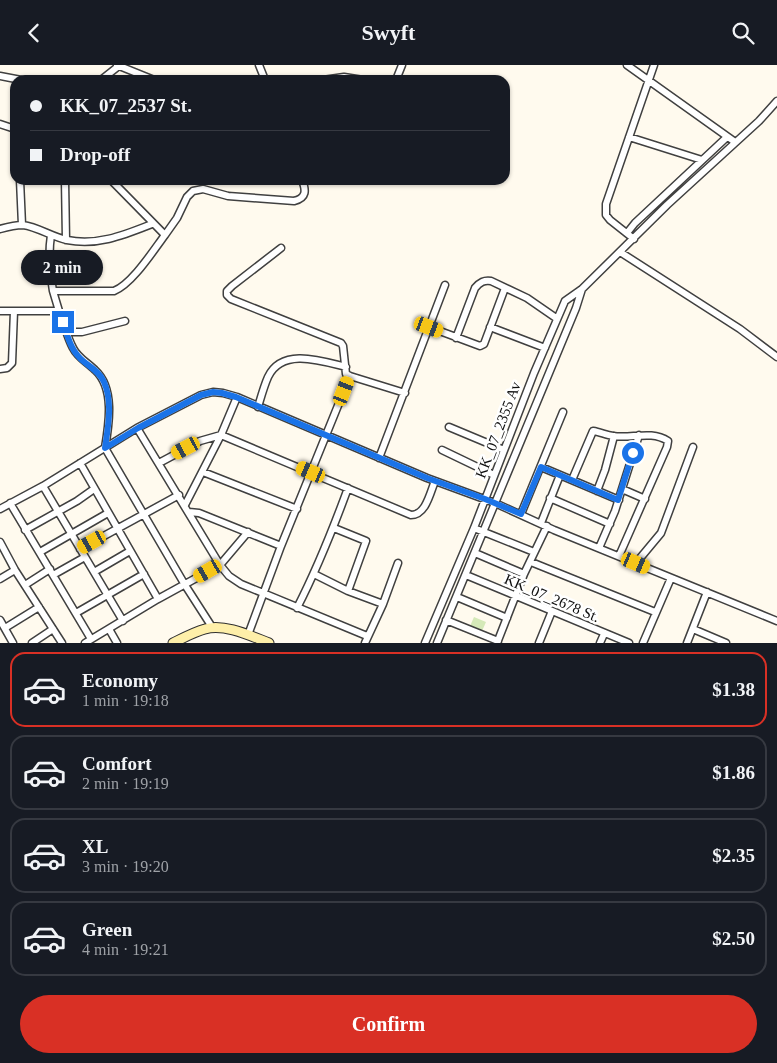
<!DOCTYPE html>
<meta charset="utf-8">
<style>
body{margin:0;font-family:Georgia,serif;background:#242831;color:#f1f3f6;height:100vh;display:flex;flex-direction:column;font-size:19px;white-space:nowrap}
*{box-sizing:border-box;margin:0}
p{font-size:16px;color:#9ea1a6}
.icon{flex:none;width:28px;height:28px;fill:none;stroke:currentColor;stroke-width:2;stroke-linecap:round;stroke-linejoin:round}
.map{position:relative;height:578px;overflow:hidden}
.side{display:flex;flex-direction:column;background:#171b24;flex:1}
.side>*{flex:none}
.guide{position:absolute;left:10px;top:10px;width:500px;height:110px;border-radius:15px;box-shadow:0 1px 4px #0004;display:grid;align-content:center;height:110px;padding:0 20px;background:#171b24}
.end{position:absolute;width:22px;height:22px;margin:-11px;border:6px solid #1a73e8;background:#fff;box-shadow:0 0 0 2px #fff}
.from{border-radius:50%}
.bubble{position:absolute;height:35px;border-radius:18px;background:#171b24;box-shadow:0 1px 4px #0004;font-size:16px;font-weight:700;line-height:35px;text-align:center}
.car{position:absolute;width:15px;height:30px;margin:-15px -8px;border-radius:6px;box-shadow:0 0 4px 1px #0007;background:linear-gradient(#f5c518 24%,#345 0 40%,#f5c518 0 76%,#345 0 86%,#f5c518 0)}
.guide b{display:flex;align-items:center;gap:18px;height:48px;font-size:19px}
.guide b+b{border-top:1px solid #363941}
.guide i{width:12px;height:12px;background:#f1f3f6}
ul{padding:9px 0 0;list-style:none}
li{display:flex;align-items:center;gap:15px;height:75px;margin:0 10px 8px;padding:0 10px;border:2px solid #363941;border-radius:15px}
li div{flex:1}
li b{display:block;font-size:19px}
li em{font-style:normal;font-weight:700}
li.selected{border-color:#d93025}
li>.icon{width:45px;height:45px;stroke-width:1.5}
.action{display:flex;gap:10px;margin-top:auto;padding:10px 20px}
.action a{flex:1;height:58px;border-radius:30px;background:#d93025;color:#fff;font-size:20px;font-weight:700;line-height:58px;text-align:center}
header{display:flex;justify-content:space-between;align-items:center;height:65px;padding:0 20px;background:#171b24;font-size:22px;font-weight:700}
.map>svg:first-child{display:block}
</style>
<header><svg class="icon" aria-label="back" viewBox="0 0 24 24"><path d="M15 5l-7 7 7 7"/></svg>Swyft<svg class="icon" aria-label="search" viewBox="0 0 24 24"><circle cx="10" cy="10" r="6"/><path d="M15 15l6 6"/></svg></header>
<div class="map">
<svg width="777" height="578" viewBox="0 0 777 578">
<rect width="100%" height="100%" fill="#fffaee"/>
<path fill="#d5e9b8" d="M 474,552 L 486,557 L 479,573 L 467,568 Z"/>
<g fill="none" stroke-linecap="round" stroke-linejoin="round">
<defs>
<path id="street" d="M 117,0 L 154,15
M 259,0 L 265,15
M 627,0 L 735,77
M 0,11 L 21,15
M 101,15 L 120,0
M 323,15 L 344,12 L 363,15
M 396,15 L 402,0
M 0,59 L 15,64
M 629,72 L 702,95
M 20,115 L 22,160
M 65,115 L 66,175
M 0,164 C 7,162 15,160 23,160 C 38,162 52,172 67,175 C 98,181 124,170 152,159
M 627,168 L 635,158 L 727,72
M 51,170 C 48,190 50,207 53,226
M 165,170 L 177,153 L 187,132 L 193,126 L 203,124 L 228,131 L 294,136 C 307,133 306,125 302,115
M 634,174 L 610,155 L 606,150 L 606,139 L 654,0
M 281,183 L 232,221 L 227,226 L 227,230 L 231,234 L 341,278 L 343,281 L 346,309 L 350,311 L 405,328
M 620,187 L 740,264 L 777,292
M 0,246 L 59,246 C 64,258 67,272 73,283 C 78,293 87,297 95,305 C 115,323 109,359 105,383 L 185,520 L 212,562
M 59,246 L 53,226 L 114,226 C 132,219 153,186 165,170 L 111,115
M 429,262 L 480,281 L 484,279 L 505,223
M 490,262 L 545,283
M 67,267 L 82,267 L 125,256
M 456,273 L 475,223 C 480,217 484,215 491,216 L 527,233 L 556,253
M 0,304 L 7,303 L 12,298 L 14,246
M 258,342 C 261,332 264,321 268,312 C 282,282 322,296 346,302
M 449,362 L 504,385
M 442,385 L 494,410
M 379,393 L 445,220
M 80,398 L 158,534
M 159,398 L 200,376 L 221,370 L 411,450 C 426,450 430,428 435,416
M 541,402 L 560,410
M 203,407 L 297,444
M 572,415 L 593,366 C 600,367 606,370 613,371 C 631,374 651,365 668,376 L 667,382 L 619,491
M 43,421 L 123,556
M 622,424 L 645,434
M 597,426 L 605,405 L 614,371
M 550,433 L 610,459
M 10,438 L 91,574
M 185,440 L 221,370 L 237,332
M 0,444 L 43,421 L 137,363 L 201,330 L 213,327 L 223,328 L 237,332 L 427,413 L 495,438 L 554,465 L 777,556
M 189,447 L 199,448 L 281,481
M 521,449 L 563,347
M 541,458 L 560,410 L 619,435
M 334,463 L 366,476 L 348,526
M 474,463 L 534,487
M 25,465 L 77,436 L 94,424
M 248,467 L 220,500 L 229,511 L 241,519 L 367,571
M 0,477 L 15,505 L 62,578
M 599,483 L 615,446 L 639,370
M 80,484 L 179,430
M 40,487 L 108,448
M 475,488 L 524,509
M 531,497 L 655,547
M 636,498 L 661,468 L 693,382
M 94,507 L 130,486
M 314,509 L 348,526 L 383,539 L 365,578
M 53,510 L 85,492
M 466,510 L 629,578
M 0,514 L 15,505
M 25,520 L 50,504
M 457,532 L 507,553
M 383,539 L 398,498
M 297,543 C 317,504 333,464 348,423
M 76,548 L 144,509
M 0,555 L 13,578
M 446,555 L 498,576
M 5,563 L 39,542
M 109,564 L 117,578
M 693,564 L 726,578
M 248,570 L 281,481 L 350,311
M 32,578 L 53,564
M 85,578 L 158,534 L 220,500 L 137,363
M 425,578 L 474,463 L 534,308 L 565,236 L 582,224 L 667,140 L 759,56 L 777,36
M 437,578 L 576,243 L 582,224
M 497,578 L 524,509 L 547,461
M 539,578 L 552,546
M 600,578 L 604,569
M 643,578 L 671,513
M 687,578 L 707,527"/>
<path id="secondary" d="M 173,578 C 183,573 194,567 205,564 C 224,558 251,571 269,578"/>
</defs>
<use href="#street" stroke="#404040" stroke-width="9"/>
<use href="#secondary" stroke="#2f2f2f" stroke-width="11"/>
<use href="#street" stroke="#fff" stroke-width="6"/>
<use href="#secondary" stroke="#feefa9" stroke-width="9"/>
</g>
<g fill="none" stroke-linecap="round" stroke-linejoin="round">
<path stroke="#1a73e8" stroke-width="6" d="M 63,257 C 67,269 70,283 79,292 C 87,301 99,305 104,317 C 113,337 108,362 105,383 L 138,363 L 201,330 L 213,327 L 222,328 L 236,332 L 427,413 L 485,434 L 521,449 L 541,402 L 618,435 L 633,388"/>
</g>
<g text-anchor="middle" stroke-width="5" stroke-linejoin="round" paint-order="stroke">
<g font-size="15" fill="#0d0d0d" stroke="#fff">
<text transform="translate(498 365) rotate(-69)" y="5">KK_07_2355 Av</text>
<text transform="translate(552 533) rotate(23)" y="5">KK_07_2678 St.</text>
</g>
</g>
</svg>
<i class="end from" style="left:633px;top:388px"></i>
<i class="end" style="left:63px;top:257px"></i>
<div class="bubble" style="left:21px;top:185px;width:82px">2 min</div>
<i class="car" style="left:429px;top:262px;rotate:111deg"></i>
<i class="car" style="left:344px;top:326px;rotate:21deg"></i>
<i class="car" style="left:186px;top:383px;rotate:242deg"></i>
<i class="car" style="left:311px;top:407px;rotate:293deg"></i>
<i class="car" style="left:92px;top:477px;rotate:241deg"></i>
<i class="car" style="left:636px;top:498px;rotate:113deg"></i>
<i class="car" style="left:208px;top:506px;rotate:240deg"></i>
<div class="guide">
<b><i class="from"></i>KK_07_2537 St.</b>
<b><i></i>Drop-off</b>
</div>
</div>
<section class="side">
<ul>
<li class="selected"><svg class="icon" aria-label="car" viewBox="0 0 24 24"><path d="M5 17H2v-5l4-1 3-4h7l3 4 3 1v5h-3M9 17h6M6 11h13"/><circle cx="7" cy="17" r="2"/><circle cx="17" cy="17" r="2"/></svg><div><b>Economy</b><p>1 min · 19:18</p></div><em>$1.38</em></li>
<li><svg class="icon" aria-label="car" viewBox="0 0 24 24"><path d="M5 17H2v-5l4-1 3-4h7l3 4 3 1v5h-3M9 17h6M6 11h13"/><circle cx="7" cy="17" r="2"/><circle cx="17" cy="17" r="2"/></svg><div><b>Comfort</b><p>2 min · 19:19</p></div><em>$1.86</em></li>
<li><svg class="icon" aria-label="car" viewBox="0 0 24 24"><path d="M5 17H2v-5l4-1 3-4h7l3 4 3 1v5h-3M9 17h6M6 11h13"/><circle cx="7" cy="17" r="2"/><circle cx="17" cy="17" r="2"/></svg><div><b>XL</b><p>3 min · 19:20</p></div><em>$2.35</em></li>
<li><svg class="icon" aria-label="car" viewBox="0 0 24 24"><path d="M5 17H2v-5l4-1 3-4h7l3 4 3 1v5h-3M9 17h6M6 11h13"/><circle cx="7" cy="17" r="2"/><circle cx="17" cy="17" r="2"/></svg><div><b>Green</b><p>4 min · 19:21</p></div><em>$2.50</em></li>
</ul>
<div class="action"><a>Confirm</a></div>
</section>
